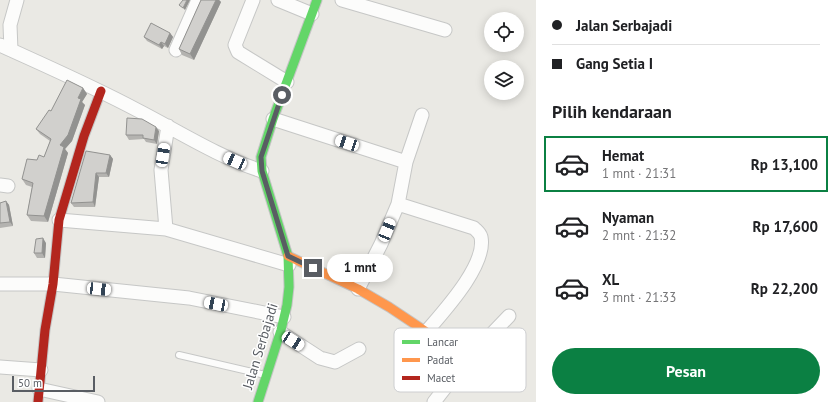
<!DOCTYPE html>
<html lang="id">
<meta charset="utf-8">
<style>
body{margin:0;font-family:"PT Sans",sans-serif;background:#f6f6f6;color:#202124;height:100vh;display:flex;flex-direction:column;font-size:15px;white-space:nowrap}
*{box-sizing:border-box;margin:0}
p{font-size:13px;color:#757577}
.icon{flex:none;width:22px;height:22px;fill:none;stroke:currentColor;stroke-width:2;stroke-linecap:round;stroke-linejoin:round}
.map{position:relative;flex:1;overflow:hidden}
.panel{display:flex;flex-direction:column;background:#fff;width:300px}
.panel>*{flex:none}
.guide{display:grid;align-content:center;height:88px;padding:0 16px;background:#fff}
.controls{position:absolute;left:484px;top:12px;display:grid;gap:8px}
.controls a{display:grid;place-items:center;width:40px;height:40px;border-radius:50%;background:#fff;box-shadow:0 2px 10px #0003;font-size:20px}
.scale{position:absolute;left:12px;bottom:10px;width:83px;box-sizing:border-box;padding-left:4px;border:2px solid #595d63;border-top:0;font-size:11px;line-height:14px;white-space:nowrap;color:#595d63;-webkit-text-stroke:3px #fff;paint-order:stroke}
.end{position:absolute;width:18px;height:18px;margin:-9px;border:5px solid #595d63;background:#fff;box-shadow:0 0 0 2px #fff}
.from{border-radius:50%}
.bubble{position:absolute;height:28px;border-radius:14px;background:#fff;box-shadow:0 2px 10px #0003;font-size:13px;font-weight:600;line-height:28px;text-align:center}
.car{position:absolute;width:12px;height:24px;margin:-12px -6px;border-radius:5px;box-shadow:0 0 3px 1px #0007;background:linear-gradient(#fff 24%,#345 0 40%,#fff 0 76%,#345 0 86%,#fff 0)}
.guide b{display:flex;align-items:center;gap:14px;height:38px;font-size:15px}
.guide b+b{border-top:1px solid #e0e0e0}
.guide i{width:10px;height:10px;background:#202124}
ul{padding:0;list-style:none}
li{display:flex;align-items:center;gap:12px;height:56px;margin:0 8px 6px;padding:0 8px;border:2px solid transparent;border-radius:0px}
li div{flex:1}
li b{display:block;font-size:15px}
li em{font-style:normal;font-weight:600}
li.active{border-color:#0b8043}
li>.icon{width:36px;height:36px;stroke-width:1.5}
h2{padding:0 16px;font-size:18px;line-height:48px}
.cta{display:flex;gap:8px;margin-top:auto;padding:8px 16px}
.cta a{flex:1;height:46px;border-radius:24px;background:#0b8043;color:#fff;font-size:16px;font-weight:600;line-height:46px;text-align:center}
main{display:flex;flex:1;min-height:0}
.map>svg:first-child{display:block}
</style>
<main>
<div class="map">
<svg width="536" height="402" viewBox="0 0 536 402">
<rect width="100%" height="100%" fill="#eae9e4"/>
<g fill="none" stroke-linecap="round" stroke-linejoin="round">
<defs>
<path id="lane" d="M 179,355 L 265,375"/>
<path id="street" d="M 253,0 L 235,45 L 238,52 L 287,82
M 278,0 L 312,14
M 342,0 L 445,30
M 0,45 C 46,66 92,86 137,110 C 178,131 218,157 262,171
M 11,50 L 10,25 L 17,0
M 176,50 L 198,0
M 273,119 L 406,162
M 0,185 L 8,186
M 398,204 L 474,228 C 477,231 480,233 481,237 C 487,265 443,312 426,332
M 59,220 L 166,229 L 289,265
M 166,229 L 161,170 L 168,126
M 0,284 L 53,284 L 189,298 L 284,317
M 358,289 L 381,244 L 398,204 L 406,162 L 422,115
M 280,332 L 320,358 L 335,362 L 359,349
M 0,367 L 41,370
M 39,389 L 98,402
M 434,402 L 466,361 L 509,316"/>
<path id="fast" d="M 258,402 L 281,330 L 287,305 L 289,287 L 288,256 L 262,171 L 261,157 L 273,119 L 317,0"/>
<path id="slow" d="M 288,256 L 358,289 L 389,307 L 452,349 L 466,361"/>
<path id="jam" d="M 38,402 L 45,330 L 53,284 L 59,220 L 84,136 L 101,91"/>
</defs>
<use href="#lane" stroke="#c6c7c6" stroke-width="8"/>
<use href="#street" stroke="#c6c7c6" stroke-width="15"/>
<use href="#fast" stroke="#c5c5c5" stroke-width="11"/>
<use href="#slow" stroke="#c5c5c5" stroke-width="11"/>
<use href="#jam" stroke="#c5c5c5" stroke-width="11"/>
<use href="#lane" stroke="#fcfcfb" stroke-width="6"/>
<use href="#street" stroke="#fcfcfb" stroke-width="13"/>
<use href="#fast" stroke="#63d668" stroke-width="9"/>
<use href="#slow" stroke="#ff974d" stroke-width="9"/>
<use href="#jam" stroke="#b3261e" stroke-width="9"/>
</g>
<path fill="#b4b3b0" d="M 201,0 L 219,0 L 221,2 L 194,60 L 182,55 L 179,49 Z
M 170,33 L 173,37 L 168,48 L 164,46 L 162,49 L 147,41 L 144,37 Z
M 83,88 L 87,94 L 82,102 L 85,105 L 72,141 L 65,149 L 68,153 L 48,222 L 31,221 L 27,215 L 32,187 L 26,185 L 22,179 L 37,160 L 44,157 L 50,141 L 40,134 L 36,129 L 51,111 Z
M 159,131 L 157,144 L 146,142 L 144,139 L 129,140 L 126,135 Z
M 110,155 L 113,159 L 109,177 L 99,177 L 95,207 L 74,207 L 71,203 Z
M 6,201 L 9,205 L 13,226 L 0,228 L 0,203 Z
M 46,243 L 45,258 L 37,258 L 34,253 Z"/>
<path fill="#929290" d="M 187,0 L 190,0 L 185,10 L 183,8 Z
M 216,0 L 219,0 L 221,2 L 194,60 L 190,54 Z
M 170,33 L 173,37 L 168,48 L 165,44 Z
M 161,42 L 164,46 L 162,49 L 159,45 Z
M 83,88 L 87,94 L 82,102 L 85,105 L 72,141 L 65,149 L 68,153 L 48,222 L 44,216 L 60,145 L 78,98 Z
M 156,127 L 159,131 L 157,144 L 154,140 Z
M 110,155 L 113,159 L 109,177 L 106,173 Z
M 96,173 L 99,177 L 95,207 L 93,202 Z
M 6,201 L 9,205 L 13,226 L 10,222 Z
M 43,238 L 46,243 L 45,258 L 42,253 Z"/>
<path fill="#d1d0cd" stroke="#929290" d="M 183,0 L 187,0 L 183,8 L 179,5 Z
M 201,0 L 216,0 L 190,54 L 179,49 Z
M 151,23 L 170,33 L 165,44 L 161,42 L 159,45 L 144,37 Z
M 67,80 L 83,88 L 78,98 L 81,99 L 68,135 L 60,145 L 64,147 L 44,216 L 27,215 L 33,183 L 22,179 L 27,159 L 37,160 L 39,155 L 44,157 L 51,139 L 36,129 L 49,110 L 51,111 Z
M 127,118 L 142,119 L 156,127 L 154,140 L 143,138 L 143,135 L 126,135 Z
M 86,151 L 110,155 L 106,173 L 96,173 L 93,202 L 71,203 Z
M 6,201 L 10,222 L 0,223 L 0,203 Z
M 43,238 L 42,253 L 34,253 L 36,239 Z"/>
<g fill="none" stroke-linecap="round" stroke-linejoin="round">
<path stroke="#595d63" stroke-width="5" d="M 282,95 L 261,157 L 262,171 L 288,256 L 313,268"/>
</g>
<g text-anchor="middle" stroke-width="3" stroke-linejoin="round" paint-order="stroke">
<g font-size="14" fill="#595d63" stroke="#fff">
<text transform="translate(260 346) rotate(-73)" y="5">Jalan Serbajadi</text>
</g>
</g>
<rect x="394" y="328" width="132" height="64" rx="6" fill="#fff" stroke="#cdced0" stroke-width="1"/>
<rect x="402" y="340" width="18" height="4" fill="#63d668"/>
<rect x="402" y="358" width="18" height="4" fill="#ff974d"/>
<rect x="402" y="376" width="18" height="4" fill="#b3261e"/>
<g font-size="11" fill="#595d63">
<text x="427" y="346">Lancar</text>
<text x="427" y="364">Padat</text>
<text x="427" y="382">Macet</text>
</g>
</svg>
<div class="controls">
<a><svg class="icon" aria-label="locate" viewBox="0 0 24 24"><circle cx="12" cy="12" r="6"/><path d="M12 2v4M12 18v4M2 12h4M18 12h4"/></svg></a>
<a><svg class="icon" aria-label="layers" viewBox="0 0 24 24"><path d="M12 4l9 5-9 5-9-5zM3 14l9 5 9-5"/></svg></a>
</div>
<div class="scale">50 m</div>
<i class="end from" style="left:282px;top:95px"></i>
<i class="end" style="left:313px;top:268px"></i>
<div class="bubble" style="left:327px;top:254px;width:66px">1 mnt</div>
<i class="car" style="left:347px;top:143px;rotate:288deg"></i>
<i class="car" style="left:163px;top:155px;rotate:9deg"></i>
<i class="car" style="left:235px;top:161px;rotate:294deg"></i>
<i class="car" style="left:387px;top:230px;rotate:22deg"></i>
<i class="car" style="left:99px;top:289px;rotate:96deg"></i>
<i class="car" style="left:216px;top:304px;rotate:281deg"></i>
<i class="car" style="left:293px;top:341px;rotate:123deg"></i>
</div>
<section class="panel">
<div class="guide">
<b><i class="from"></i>Jalan Serbajadi</b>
<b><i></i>Gang Setia I</b>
</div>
<h2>Pilih kendaraan</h2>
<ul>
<li class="active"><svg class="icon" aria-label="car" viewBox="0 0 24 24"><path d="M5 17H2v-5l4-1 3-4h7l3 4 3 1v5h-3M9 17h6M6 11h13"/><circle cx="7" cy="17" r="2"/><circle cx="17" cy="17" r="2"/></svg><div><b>Hemat</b><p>1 mnt · 21:31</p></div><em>Rp 13,100</em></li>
<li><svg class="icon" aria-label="car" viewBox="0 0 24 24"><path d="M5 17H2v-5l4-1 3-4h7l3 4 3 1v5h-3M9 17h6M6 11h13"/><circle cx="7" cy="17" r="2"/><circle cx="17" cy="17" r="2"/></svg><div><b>Nyaman</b><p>2 mnt · 21:32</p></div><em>Rp 17,600</em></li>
<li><svg class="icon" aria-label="car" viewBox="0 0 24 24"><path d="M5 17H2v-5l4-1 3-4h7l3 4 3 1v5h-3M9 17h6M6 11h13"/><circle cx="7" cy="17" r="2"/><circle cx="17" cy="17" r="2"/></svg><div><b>XL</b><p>3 mnt · 21:33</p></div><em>Rp 22,200</em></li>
</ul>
<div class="cta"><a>Pesan</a></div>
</section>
</main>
